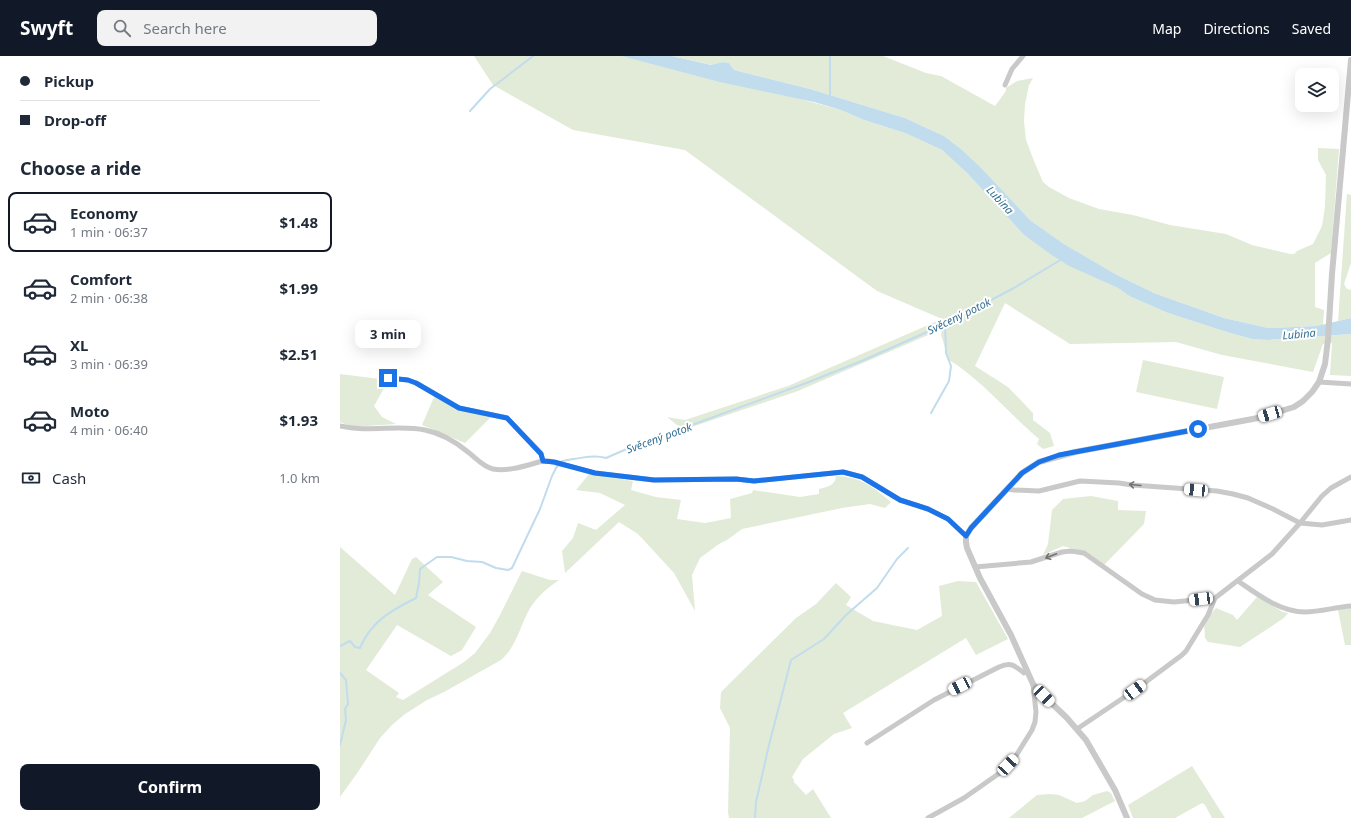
<!DOCTYPE html>
<meta charset="utf-8">
<style>
body{margin:0;font-family:"Noto Sans",sans-serif;background:#f2f2f3;color:#1f2937;height:100vh;display:flex;flex-direction:column;font-size:15px;white-space:nowrap}
*{box-sizing:border-box;margin:0}
p{font-size:13px;color:#747a83}
.icon{flex:none;width:22px;height:22px;fill:none;stroke:currentColor;stroke-width:2;stroke-linecap:round;stroke-linejoin:round}
.map{position:relative;flex:1;overflow:hidden}
.side{display:flex;flex-direction:column;background:#fff;width:340px}
.side>*{flex:none}
.hud{display:grid;align-content:center;height:88px;padding:0 20px;background:#fff}
.fabs{position:absolute;left:955px;top:12px;display:grid;gap:8px}
.fabs a{display:grid;place-items:center;width:44px;height:44px;border-radius:8px;background:#fff;box-shadow:0 4px 16px #0002;font-size:20px}
.end{position:absolute;width:18px;height:18px;margin:-9px;border:5px solid #1a73e8;background:#fff;box-shadow:0 0 0 2px #fff}
.from{border-radius:50%}
.bubble{position:absolute;height:28px;border-radius:8px;background:#fff;box-shadow:0 4px 16px #0002;font-size:13px;font-weight:700;line-height:28px;text-align:center}
.car{position:absolute;width:12px;height:24px;margin:-12px -6px;border-radius:5px;box-shadow:0 0 3px 1px #0007;background:linear-gradient(#fff 24%,#345 0 40%,#fff 0 76%,#345 0 86%,#fff 0)}
.hud b{display:flex;align-items:center;gap:14px;height:38px;font-size:15px}
.hud b+b{border-top:1px solid #e0e1e3}
.hud i{width:10px;height:10px;background:#1f2937}
ul{padding:0;list-style:none}
li{display:flex;align-items:center;gap:12px;height:60px;margin:0 8px 6px;padding:0 12px;border:2px solid transparent;border-radius:8px}
li div{flex:1}
li b{display:block;font-size:15px}
li em{font-style:normal;font-weight:700}
li.current{border-color:#111827}
li>.icon{width:36px;height:36px;stroke-width:1.5}
h2{padding:0 20px;font-size:18px;line-height:48px}
.pay{display:flex;align-items:center;gap:10px;height:44px;padding:0 20px;font-size:15px}
.pay p{margin-inline-start:auto}
.primary-button{display:flex;gap:8px;margin-top:auto;padding:8px 20px}
.primary-button a{flex:1;height:46px;border-radius:8px;background:#111827;color:#fff;font-size:16px;font-weight:700;line-height:46px;text-align:center}
header{display:flex;align-items:center;gap:24px;box-sizing:border-box;height:56px;padding:0 20px;background:#111827;color:#fff}
header strong{font-size:19px}
nav{display:flex;gap:22px;margin-inline-start:auto;font-size:14px}
.search{width:280px;height:36px;background:#f2f2f3;display:flex;align-items:center;gap:10px;box-sizing:border-box;padding:0 14px;border-radius:8px;color:#747a83;font-size:15px}
main{display:flex;flex:1;min-height:0}
.map>svg:first-child{display:block}
</style>
<header>
<strong>Swyft</strong>
<div class="search"><svg class="icon" aria-label="search" viewBox="0 0 24 24"><circle cx="10" cy="10" r="6"/><path d="M15 15l6 6"/></svg>Search here</div>
<nav><a>Map</a><a>Directions</a><a>Saved</a></nav>
</header>
<main>
<section class="side">
<div class="hud">
<b><i class="from"></i>Pickup</b>
<b><i></i>Drop-off</b>
</div>
<h2>Choose a ride</h2>
<ul>
<li class="current"><svg class="icon" aria-label="car" viewBox="0 0 24 24"><path d="M5 17H2v-5l4-1 3-4h7l3 4 3 1v5h-3M9 17h6M6 11h13"/><circle cx="7" cy="17" r="2"/><circle cx="17" cy="17" r="2"/></svg><div><b>Economy</b><p>1 min · 06:37</p></div><em>$1.48</em></li>
<li><svg class="icon" aria-label="car" viewBox="0 0 24 24"><path d="M5 17H2v-5l4-1 3-4h7l3 4 3 1v5h-3M9 17h6M6 11h13"/><circle cx="7" cy="17" r="2"/><circle cx="17" cy="17" r="2"/></svg><div><b>Comfort</b><p>2 min · 06:38</p></div><em>$1.99</em></li>
<li><svg class="icon" aria-label="car" viewBox="0 0 24 24"><path d="M5 17H2v-5l4-1 3-4h7l3 4 3 1v5h-3M9 17h6M6 11h13"/><circle cx="7" cy="17" r="2"/><circle cx="17" cy="17" r="2"/></svg><div><b>XL</b><p>3 min · 06:39</p></div><em>$2.51</em></li>
<li><svg class="icon" aria-label="car" viewBox="0 0 24 24"><path d="M5 17H2v-5l4-1 3-4h7l3 4 3 1v5h-3M9 17h6M6 11h13"/><circle cx="7" cy="17" r="2"/><circle cx="17" cy="17" r="2"/></svg><div><b>Moto</b><p>4 min · 06:40</p></div><em>$1.93</em></li>
</ul>
<div class="pay"><svg class="icon" aria-label="cash" viewBox="0 0 24 24"><path d="M3 7h18v10H3z"/><circle cx="12" cy="12" r="2"/></svg>Cash<p>1.0 km</p></div>
<div class="primary-button"><a>Confirm</a></div>
</section>
<div class="map">
<svg width="1011" height="762" viewBox="0 0 1011 762">
<rect width="100%" height="100%" fill="#fff"/>
<path fill="#e2ebd7" d="M 134,0 L 285,0 L 379,26 L 453,41 L 501,54 L 524,64 L 565,77 L 602,94 L 627,117 L 684,179 L 722,206 L 778,232 L 789,240 L 828,257 L 890,277 L 912,283 L 928,284 L 1011,278 L 1011,320 L 990,319 L 992,287 L 983,288 L 973,316 L 882,299 L 836,286 L 730,288 L 665,247 L 635,310 L 668,331 L 693,357 L 693,364 L 710,377 L 714,390 L 703,393 L 697,388 L 699,383 C 669,358 641,323 609,304 L 601,279 L 602,273 L 458,335 L 343,374 L 327,361 L 345,364 L 448,330 L 602,263 L 537,235 L 345,94 L 233,74 L 153,29 Z
M 332,0 L 543,0 L 586,17 L 601,20 L 655,50 L 666,35 L 666,32 L 677,25 L 693,22 L 689,29 L 685,48 L 684,65 L 686,84 L 694,105 L 703,126 L 709,131 L 729,142 L 759,153 L 793,159 L 830,169 L 886,178 L 912,189 L 950,198 L 954,198 L 957,195 L 973,188 L 982,170 L 985,151 L 986,119 L 978,104 L 978,92 L 999,93 L 991,197 L 975,207 L 975,251 L 984,254 L 983,269 L 977,270 L 928,272 L 884,262 L 814,237 L 777,219 L 724,188 L 690,164 L 621,93 L 604,80 L 565,62 L 470,33 L 394,14 L 389,7 L 383,6 L 372,9 Z
M 1007,138 L 1011,139 L 1011,207 L 1004,228 L 1007,233 L 1011,234 L 1011,262 L 998,265 Z
M 803,304 L 884,321 L 877,353 L 796,336 Z
M 0,318 L 48,324 L 43,334 L 34,350 L 42,361 L 56,368 L 13,371 L 0,366 Z
M 95,339 L 120,354 L 151,361 L 125,387 L 82,369 Z
M 249,418 L 293,425 L 291,434 L 316,441 L 341,444 L 337,463 L 365,467 L 391,462 L 390,443 L 412,437 L 413,434 L 460,441 L 479,438 L 479,433 C 487,431 496,429 496,420 C 521,421 532,430 551,446 L 545,452 L 530,448 L 502,452 L 402,473 L 387,484 L 379,488 L 360,502 L 352,519 L 355,555 L 334,517 L 298,478 L 279,466 L 225,517 L 222,495 L 233,482 L 238,467 L 256,474 L 285,449 L 260,437 L 236,434 Z
M 751,440 L 778,445 L 778,454 L 806,455 L 804,468 L 764,509 L 746,496 L 723,490 L 703,499 L 708,488 L 712,454 L 723,443 Z
M 0,491 L 55,539 L 72,503 L 76,501 L 103,526 L 88,539 L 136,571 L 122,594 L 111,600 L 57,569 L 26,614 L 59,637 L 56,641 L 63,644 L 124,606 L 135,597 L 150,577 L 159,561 L 182,515 L 210,524 L 219,524 C 206,533 194,543 187,558 C 179,574 175,592 161,604 L 104,636 L 87,644 L 65,658 L 53,668 L 40,682 L 18,716 L 0,741 Z
M 618,525 L 636,526 L 668,583 L 636,599 L 626,582 L 503,657 L 512,672 L 494,678 L 463,703 L 452,721 L 454,724 L 454,727 L 455,727 L 466,739 L 473,733 L 491,762 L 389,762 L 388,756 L 390,672 L 380,652 L 381,636 L 456,562 L 476,548 L 496,527 L 511,541 L 506,549 L 533,565 L 577,574 L 602,560 L 599,530 Z
M 917,541 L 943,556 L 948,557 L 944,562 L 900,591 L 868,586 L 865,582 L 864,565 L 876,552 L 893,559 L 897,564 Z
M 1011,552 L 1011,589 L 1005,589 L 998,554 Z
M 852,710 L 885,762 L 872,762 L 865,749 L 862,747 L 835,762 L 793,762 L 788,749 Z
M 767,735 L 771,737 L 775,745 L 742,762 L 669,762 L 697,739 L 710,738 L 719,739 L 737,747 L 745,745 L 753,739 Z"/>
<path fill="#c1dced" d="M 282,0 L 332,0 L 371,9 L 383,6 L 389,7 L 394,14 L 470,33 L 565,62 L 604,80 L 621,93 L 641,112 L 690,164 L 724,188 L 777,219 L 814,237 L 884,262 L 928,272 L 977,270 L 1011,262 L 1011,278 L 928,284 L 912,283 L 890,277 L 828,257 L 789,240 L 778,232 L 727,209 L 713,200 L 684,179 L 627,117 L 602,94 L 565,77 L 524,64 L 501,54 L 474,46 L 379,26 Z"/>
<g fill="none" stroke-linecap="round" stroke-linejoin="round">
<path stroke="#c1dced" stroke-width="2" d="M 490,0 L 490,41
M 130,55 L 150,33 L 193,0
M 591,357 L 609,325 L 611,310 L 606,297 L 605,268
M 0,590 L 10,585 L 15,591 L 20,592 C 31,565 52,554 76,542 L 79,527 L 80,513 L 97,501 L 111,501 L 127,505 L 142,506 L 156,512 L 168,514 L 172,512 L 200,453 L 212,420 L 216,412 L 222,405 C 236,403 253,398 266,402 L 289,392 L 469,326 L 524,304 L 605,268 L 674,232 L 722,203
M 0,617 L 6,624 L 8,648 L 5,653 L 6,664 L 0,689
M 415,762 L 416,746 L 429,689 L 451,604 L 484,583 L 506,559 L 537,532 L 557,503 L 568,492"/>
<path stroke="#c9c9c9" stroke-width="5" d="M 665,29 L 672,13 L 683,0
M 48,322 L 67,324 L 76,327 L 119,352 L 167,362 L 201,397 L 203,405
M 979,326 L 1011,328
M 0,370 C 28,377 58,368 85,374 C 100,377 116,386 128,396 C 136,402 143,411 153,413 C 169,416 187,409 203,405 L 209,405 L 255,417 L 314,424 L 396,423 L 414,425 L 503,416 L 522,421 L 560,444 L 588,453 L 608,463 L 626,480
M 667,433 L 674,434 L 699,435 L 740,425 L 779,427 L 792,429 L 877,435 L 893,438 L 908,442 L 933,453 L 960,467 L 982,469 L 1011,464
M 635,511 L 691,506 L 722,496 L 731,495 L 744,497 L 802,538 L 815,544 L 834,546 L 875,542
M 898,525 C 917,538 940,556 965,556 C 980,556 996,551 1011,550
M 737,673 L 795,634 L 842,599 L 846,595 L 868,559 L 875,542 L 932,498 L 960,467 L 982,440 L 991,432 L 1011,421
M 527,687 L 594,644 L 659,611 C 671,606 674,609 684,617 L 687,615
M 588,762 L 624,742 L 664,714 L 674,703 L 692,674 L 695,666 L 696,656 L 693,628"/>
<path stroke="#c9c9c9" stroke-width="6" d="M 787,762 L 775,734 L 746,684 L 727,662 L 704,640 L 693,628 L 671,579 L 640,522 L 627,492 L 626,486 L 626,480 L 631,472 L 682,417 L 699,406 L 735,396 L 918,362 L 954,351 L 963,345 L 972,336 L 979,326 L 985,308 L 988,283 L 992,218 L 1011,4"/>
</g>
<defs><path id="oneway-shaft" d="M-6 0H5M1.5-3L5.5 0L1.5 3" fill="none" stroke-width="1.6" stroke-linecap="round" stroke-linejoin="round"/></defs>
<g stroke="#737373">
<use href="#oneway-shaft" transform="translate(795 429) rotate(-175)"/>
<use href="#oneway-shaft" transform="translate(711 500) rotate(159)"/>
</g>
<g fill="none" stroke-linecap="round" stroke-linejoin="round">
<path stroke="#1a73e8" stroke-width="5" d="M 48,322 L 68,324 L 76,327 L 119,352 L 167,362 L 201,398 L 203,405 L 214,406 L 255,417 L 314,424 L 396,423 L 414,425 L 503,416 L 522,421 L 560,444 L 588,453 L 608,463 L 626,480 L 631,472 L 682,417 L 699,406 L 719,399 L 858,373"/>
</g>
<g text-anchor="middle" stroke-width="4" stroke-linejoin="round" paint-order="stroke">
<g font-size="11" font-style="italic" fill="#346f93" stroke="#fff">
<text transform="translate(660 144) rotate(47)" y="4">Lubina</text>
<text transform="translate(619 260) rotate(-26)" y="4">Svěcený potok</text>
<text transform="translate(959 278) rotate(-5)" y="4">Lubina</text>
<text transform="translate(319 382) rotate(-20)" y="4">Svěcený potok</text>
</g>
</g>
</svg>
<div class="fabs">
<a><svg class="icon" aria-label="layers" viewBox="0 0 24 24"><path d="M12 4l9 5-9 5-9-5zM3 14l9 5 9-5"/></svg></a>
</div>
<i class="end from" style="left:858px;top:373px"></i>
<i class="end" style="left:48px;top:322px"></i>
<div class="bubble" style="left:15px;top:264px;width:66px">3 min</div>
<i class="car" style="left:930px;top:358px;rotate:254deg"></i>
<i class="car" style="left:856px;top:434px;rotate:275deg"></i>
<i class="car" style="left:861px;top:543px;rotate:263deg"></i>
<i class="car" style="left:620px;top:630px;rotate:243deg"></i>
<i class="car" style="left:795px;top:634px;rotate:53deg"></i>
<i class="car" style="left:704px;top:640px;rotate:135deg"></i>
<i class="car" style="left:668px;top:709px;rotate:43deg"></i>
</div>
</main>
